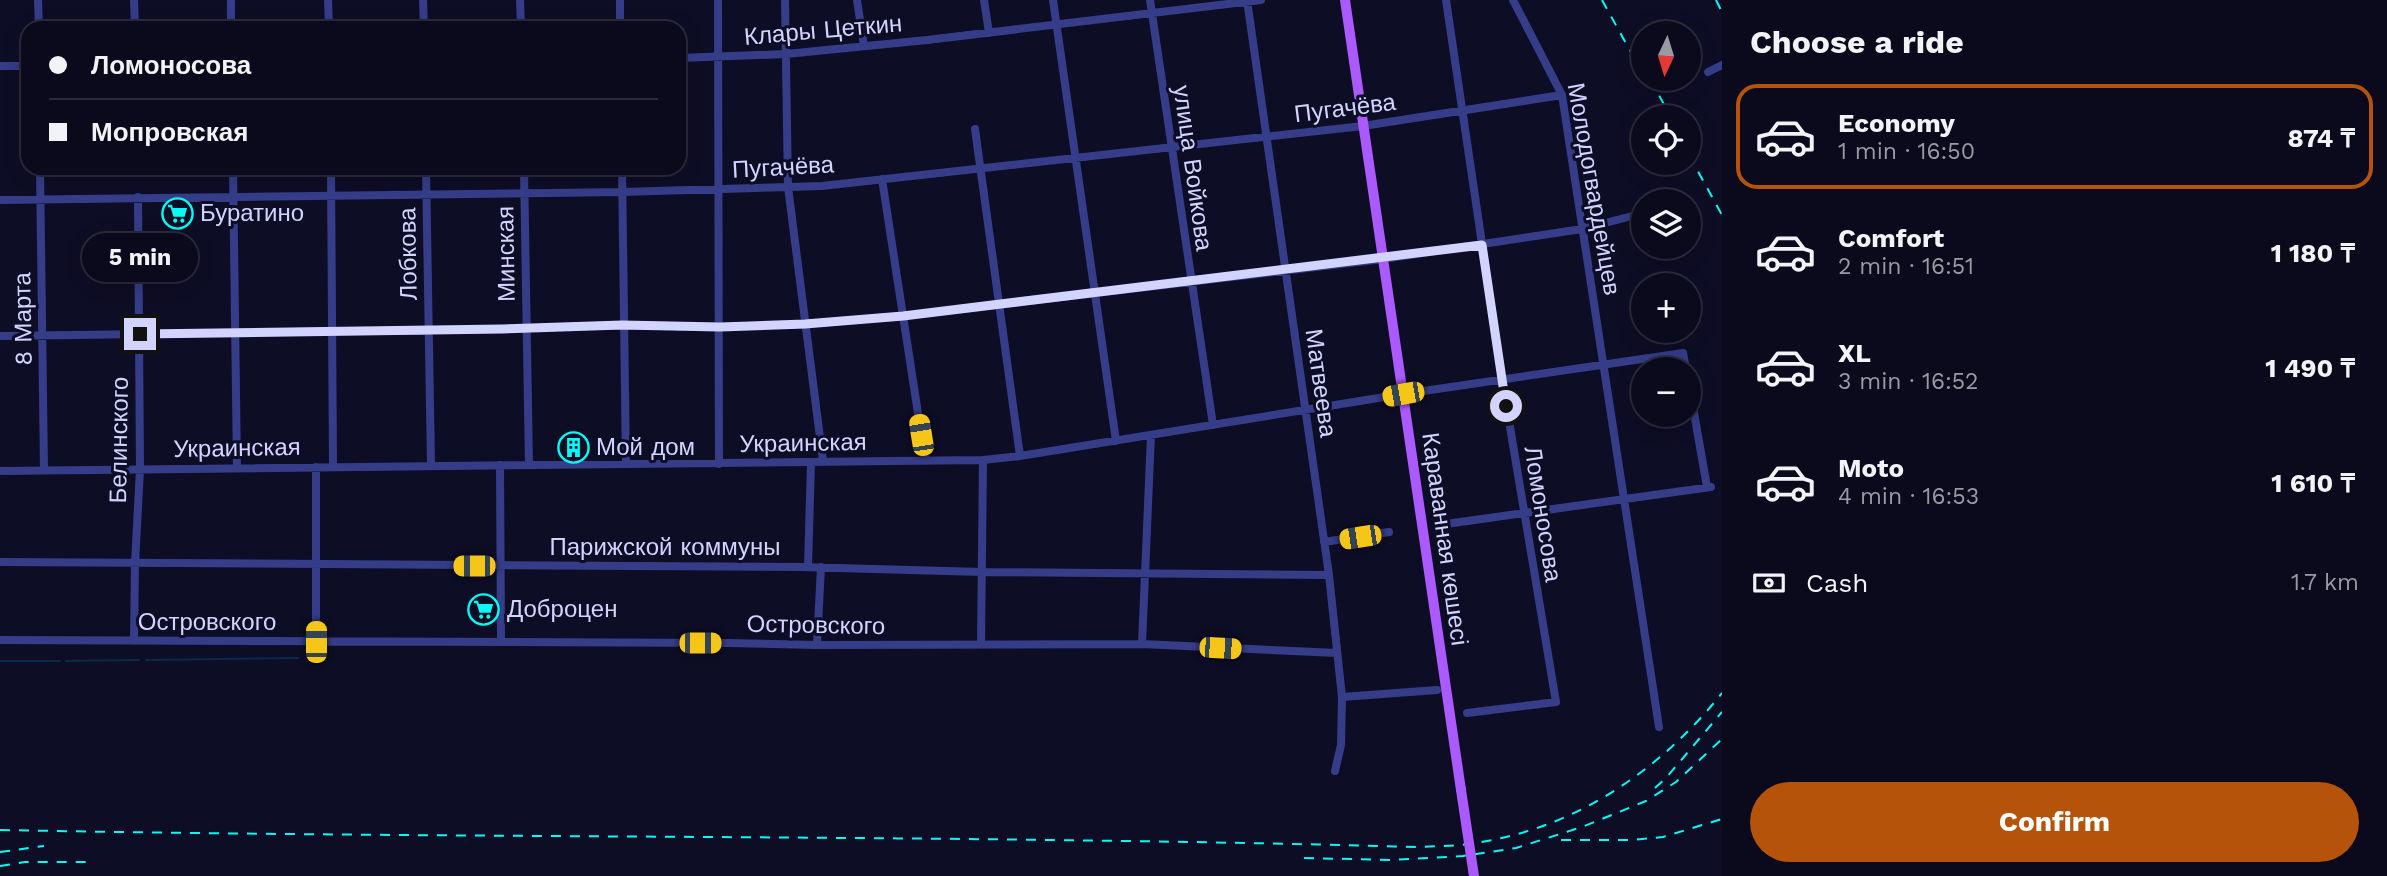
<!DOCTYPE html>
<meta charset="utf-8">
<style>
body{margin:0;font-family:"Work Sans",sans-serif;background:#131325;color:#f1f3f6;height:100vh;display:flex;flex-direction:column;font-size:26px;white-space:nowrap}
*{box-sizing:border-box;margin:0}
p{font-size:23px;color:#999aa3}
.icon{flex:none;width:38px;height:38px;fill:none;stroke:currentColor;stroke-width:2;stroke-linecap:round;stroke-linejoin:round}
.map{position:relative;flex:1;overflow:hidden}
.panel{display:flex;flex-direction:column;background:#0a0a1c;width:665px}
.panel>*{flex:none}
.guide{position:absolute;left:21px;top:21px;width:665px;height:154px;border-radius:21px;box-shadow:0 4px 18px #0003,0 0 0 2px #2a2b3b;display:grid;align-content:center;height:154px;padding:0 28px;background:#0a0a1c}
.needle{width:46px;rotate:184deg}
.fabs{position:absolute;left:1631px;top:21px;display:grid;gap:14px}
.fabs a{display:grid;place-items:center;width:70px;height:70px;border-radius:50%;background:#0a0a1c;box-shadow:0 4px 18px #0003,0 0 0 2px #2a2b3b;font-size:35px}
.end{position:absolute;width:32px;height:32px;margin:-16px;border:9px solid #d3d3ff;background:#111;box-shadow:0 0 0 4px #111}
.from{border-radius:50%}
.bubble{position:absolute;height:49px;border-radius:24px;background:#0a0a1c;box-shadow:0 4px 18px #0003,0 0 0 2px #2a2b3b;font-size:23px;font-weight:700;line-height:49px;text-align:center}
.car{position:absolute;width:21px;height:42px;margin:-21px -10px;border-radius:9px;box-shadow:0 0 5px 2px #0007;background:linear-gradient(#f5c518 24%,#345 0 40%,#f5c518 0 76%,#345 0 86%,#f5c518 0)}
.guide b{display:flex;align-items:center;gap:24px;height:66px;font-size:26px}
.guide b+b{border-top:2px solid #2a2b3b}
.guide i{width:18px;height:18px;background:#f1f3f6}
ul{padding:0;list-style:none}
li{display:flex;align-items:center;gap:21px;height:105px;margin:0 14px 10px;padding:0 14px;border:4px solid transparent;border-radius:21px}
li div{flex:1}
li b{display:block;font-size:26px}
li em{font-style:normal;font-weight:700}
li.active{border-color:#b45309}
li>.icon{width:63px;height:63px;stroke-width:1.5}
h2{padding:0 28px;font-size:32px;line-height:84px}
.pay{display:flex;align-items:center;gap:18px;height:77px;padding:0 28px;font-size:26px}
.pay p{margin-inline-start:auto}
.button{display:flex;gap:14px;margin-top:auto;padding:14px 28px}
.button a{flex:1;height:80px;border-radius:42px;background:#b45309;color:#fff;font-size:28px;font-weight:700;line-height:80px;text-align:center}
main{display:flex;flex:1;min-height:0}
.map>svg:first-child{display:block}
</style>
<main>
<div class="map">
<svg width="1722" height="876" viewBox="0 0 1722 876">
<rect width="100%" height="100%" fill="#0e0d26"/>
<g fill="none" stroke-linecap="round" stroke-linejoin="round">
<path stroke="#08294a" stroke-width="2" d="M 146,660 L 298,658
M 0,661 L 60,661
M 66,661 L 139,660"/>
<path stroke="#353d89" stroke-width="8" d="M 38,0 L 39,28
M 134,0 L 135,28
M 231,0 L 231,28
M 328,0 L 329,28
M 423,0 L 424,28
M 520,0 L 521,28
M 620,0 L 620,28
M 718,0 L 719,464
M 785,0 L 788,187 L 823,461
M 857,0 L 864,46
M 984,0 L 989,33
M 1053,0 L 1116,441
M 1150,0 L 1213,425
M 1247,0 L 1329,575 L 1342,697 L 1341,745 L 1335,771
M 1446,0 L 1502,379 L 1556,702 L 1467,713
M 1513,0 L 1562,95 L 1659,727
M 679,58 L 786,54 L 927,40 L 1261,0
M 0,66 L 28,66
M 1708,72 L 1722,65
M 975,129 L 1020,456
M 40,168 L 44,470
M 233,168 L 237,468
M 331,168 L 333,466
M 426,168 L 431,465
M 524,168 L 529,465
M 622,168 L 626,464
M 882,179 L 925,459
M 0,200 L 622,192 L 822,186 L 1363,126 L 1562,95
M 0,336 L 502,329 L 622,325 L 720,327 L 805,324 L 903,316 L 1383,259 L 1582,229 L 1636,215
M 1689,384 L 1707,487
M 500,465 L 501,642
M 0,471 L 983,460 L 1020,456 L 1403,394 L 1683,353 L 1686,369
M 1446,524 L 1711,487
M 1324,542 L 1389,532
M 0,562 L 801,567 L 982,572 L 1329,575
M 808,567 L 811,462
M 0,640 L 728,643 L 817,645 L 1142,644 L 1337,653
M 134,641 L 135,563 L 140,469 L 138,197
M 316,642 L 316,467
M 981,644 L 983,460
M 1142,644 L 1151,435
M 817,645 L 821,567
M 1342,697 L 1437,690"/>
<path stroke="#ab5aff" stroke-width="10" d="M 1345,0 L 1461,790"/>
<path stroke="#00fef5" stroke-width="2" stroke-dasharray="10 9" stroke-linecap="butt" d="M 1602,0 L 1643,74
M 1716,0 L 1722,12
M 1650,79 L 1671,117
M 1689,155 L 1722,215
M 1655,788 L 1666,778 L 1722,712
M 0,830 C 472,839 945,834 1418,847 C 1441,846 1464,846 1487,841 C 1582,824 1663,767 1722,693
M 1561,840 L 1631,840 L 1663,837 L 1722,819
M 0,852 L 44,846
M 1304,858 L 1391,860 L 1463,856 L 1516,848 L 1582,827 L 1646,801 L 1676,782 L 1722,739
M 0,866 L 25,862 L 86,862"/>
<path stroke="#ab5aff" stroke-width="10" d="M 1461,790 L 1474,876"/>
</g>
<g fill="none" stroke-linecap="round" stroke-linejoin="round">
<path stroke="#d3d3ff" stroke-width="9" d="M 140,334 L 502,329 L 622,325 L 720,327 L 805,324 L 903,316 L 1482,245 L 1506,406"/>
</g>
<defs>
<symbol id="supermarket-ring" viewBox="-11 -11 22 22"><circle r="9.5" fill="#0e0d26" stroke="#00fef5" stroke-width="1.5"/><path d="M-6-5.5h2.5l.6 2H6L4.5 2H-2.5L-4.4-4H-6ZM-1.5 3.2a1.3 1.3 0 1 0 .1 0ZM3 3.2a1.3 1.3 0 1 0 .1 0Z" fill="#00fef5"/></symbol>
<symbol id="building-ring" viewBox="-11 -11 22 22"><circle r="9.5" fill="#0e0d26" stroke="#00fef5" stroke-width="1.5"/><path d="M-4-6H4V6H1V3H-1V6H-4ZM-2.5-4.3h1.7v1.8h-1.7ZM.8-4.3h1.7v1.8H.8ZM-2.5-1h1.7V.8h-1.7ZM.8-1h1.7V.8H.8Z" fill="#00fef5"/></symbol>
</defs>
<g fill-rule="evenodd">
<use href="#supermarket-ring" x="160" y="196" width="35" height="35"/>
<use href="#building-ring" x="556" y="430" width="35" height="35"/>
<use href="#supermarket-ring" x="466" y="592" width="35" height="35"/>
</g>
<g text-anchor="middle" stroke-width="6" stroke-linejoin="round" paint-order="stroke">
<g font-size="24" fill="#d3d3ff" stroke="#0e0d26">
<text transform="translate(823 30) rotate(-5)" y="8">Клары Цеткин</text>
<text transform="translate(1345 108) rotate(-7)" y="8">Пугачёва</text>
<text transform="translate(783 167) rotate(-3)" y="8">Пугачёва</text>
<text transform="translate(1193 168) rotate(82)" y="8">улица Войкова</text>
<text transform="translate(1594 189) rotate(80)" y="8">Молодогвардейцев</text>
<text transform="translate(408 254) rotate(-91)" y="8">Лобкова</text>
<text transform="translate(506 254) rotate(-91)" y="8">Минская</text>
<text transform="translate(23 319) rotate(-91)" y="8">8 Марта</text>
<text transform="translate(1321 383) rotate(82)" y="8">Матвеева</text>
<text transform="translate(119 440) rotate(-89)" y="8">Белинского</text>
<text transform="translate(803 443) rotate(-1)" y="8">Украинская</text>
<text transform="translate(237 448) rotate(-1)" y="8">Украинская</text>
<text transform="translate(1543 514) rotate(81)" y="8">Ломоносова</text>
<text transform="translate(1445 539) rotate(82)" y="8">Караванная көшесі</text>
<text x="665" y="555">Парижской коммуны</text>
<text x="207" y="630">Островского</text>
<text transform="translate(816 625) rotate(1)" y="8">Островского</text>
</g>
<g font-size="24" fill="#d3d3ff" stroke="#0e0d26" text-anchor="start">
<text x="200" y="221">Буратино</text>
<text x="596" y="455">Мой дом</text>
<text x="507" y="617">Доброцен</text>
</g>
</g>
</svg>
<div class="fabs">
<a><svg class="needle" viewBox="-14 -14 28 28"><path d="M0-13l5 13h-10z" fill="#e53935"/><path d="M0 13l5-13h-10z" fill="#999aa3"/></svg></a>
<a><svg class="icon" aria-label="locate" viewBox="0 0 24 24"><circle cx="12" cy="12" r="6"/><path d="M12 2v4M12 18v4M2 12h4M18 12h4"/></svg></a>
<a><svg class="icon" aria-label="layers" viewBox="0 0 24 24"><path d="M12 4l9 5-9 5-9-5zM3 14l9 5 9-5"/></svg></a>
<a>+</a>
<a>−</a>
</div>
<i class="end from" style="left:1506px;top:406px"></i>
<i class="end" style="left:140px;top:334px"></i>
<div class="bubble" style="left:82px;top:233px;width:116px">5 min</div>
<i class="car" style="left:1403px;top:394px;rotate:260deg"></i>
<i class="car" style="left:921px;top:435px;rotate:351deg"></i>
<i class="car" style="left:1360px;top:537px;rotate:261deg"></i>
<i class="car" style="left:474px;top:566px;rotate:270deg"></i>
<i class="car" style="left:316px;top:642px;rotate:0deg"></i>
<i class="car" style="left:700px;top:643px;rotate:90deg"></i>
<i class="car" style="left:1220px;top:648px;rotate:93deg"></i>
<div class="guide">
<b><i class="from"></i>Ломоносова</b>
<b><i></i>Мопровская</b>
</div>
</div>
<section class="panel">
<h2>Choose a ride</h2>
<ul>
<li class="active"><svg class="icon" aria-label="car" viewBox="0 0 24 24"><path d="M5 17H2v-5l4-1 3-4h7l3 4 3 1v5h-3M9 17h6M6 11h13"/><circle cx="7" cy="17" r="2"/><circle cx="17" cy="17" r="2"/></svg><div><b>Economy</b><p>1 min · 16:50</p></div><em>874 ₸</em></li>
<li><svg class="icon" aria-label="car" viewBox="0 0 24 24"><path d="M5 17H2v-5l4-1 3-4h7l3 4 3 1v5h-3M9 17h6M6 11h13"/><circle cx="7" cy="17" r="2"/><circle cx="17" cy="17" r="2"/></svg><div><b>Comfort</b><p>2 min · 16:51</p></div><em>1 180 ₸</em></li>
<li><svg class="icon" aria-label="car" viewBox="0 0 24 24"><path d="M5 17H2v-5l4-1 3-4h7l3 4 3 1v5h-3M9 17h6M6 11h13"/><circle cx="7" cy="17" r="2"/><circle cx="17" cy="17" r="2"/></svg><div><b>XL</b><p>3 min · 16:52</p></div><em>1 490 ₸</em></li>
<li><svg class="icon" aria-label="car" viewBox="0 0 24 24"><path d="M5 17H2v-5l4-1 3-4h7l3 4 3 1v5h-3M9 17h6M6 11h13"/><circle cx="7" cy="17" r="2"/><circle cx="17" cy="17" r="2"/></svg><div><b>Moto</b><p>4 min · 16:53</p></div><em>1 610 ₸</em></li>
</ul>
<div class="pay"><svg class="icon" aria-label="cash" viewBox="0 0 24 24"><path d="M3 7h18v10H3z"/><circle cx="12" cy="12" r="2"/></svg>Cash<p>1.7 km</p></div>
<div class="button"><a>Confirm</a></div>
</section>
</main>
